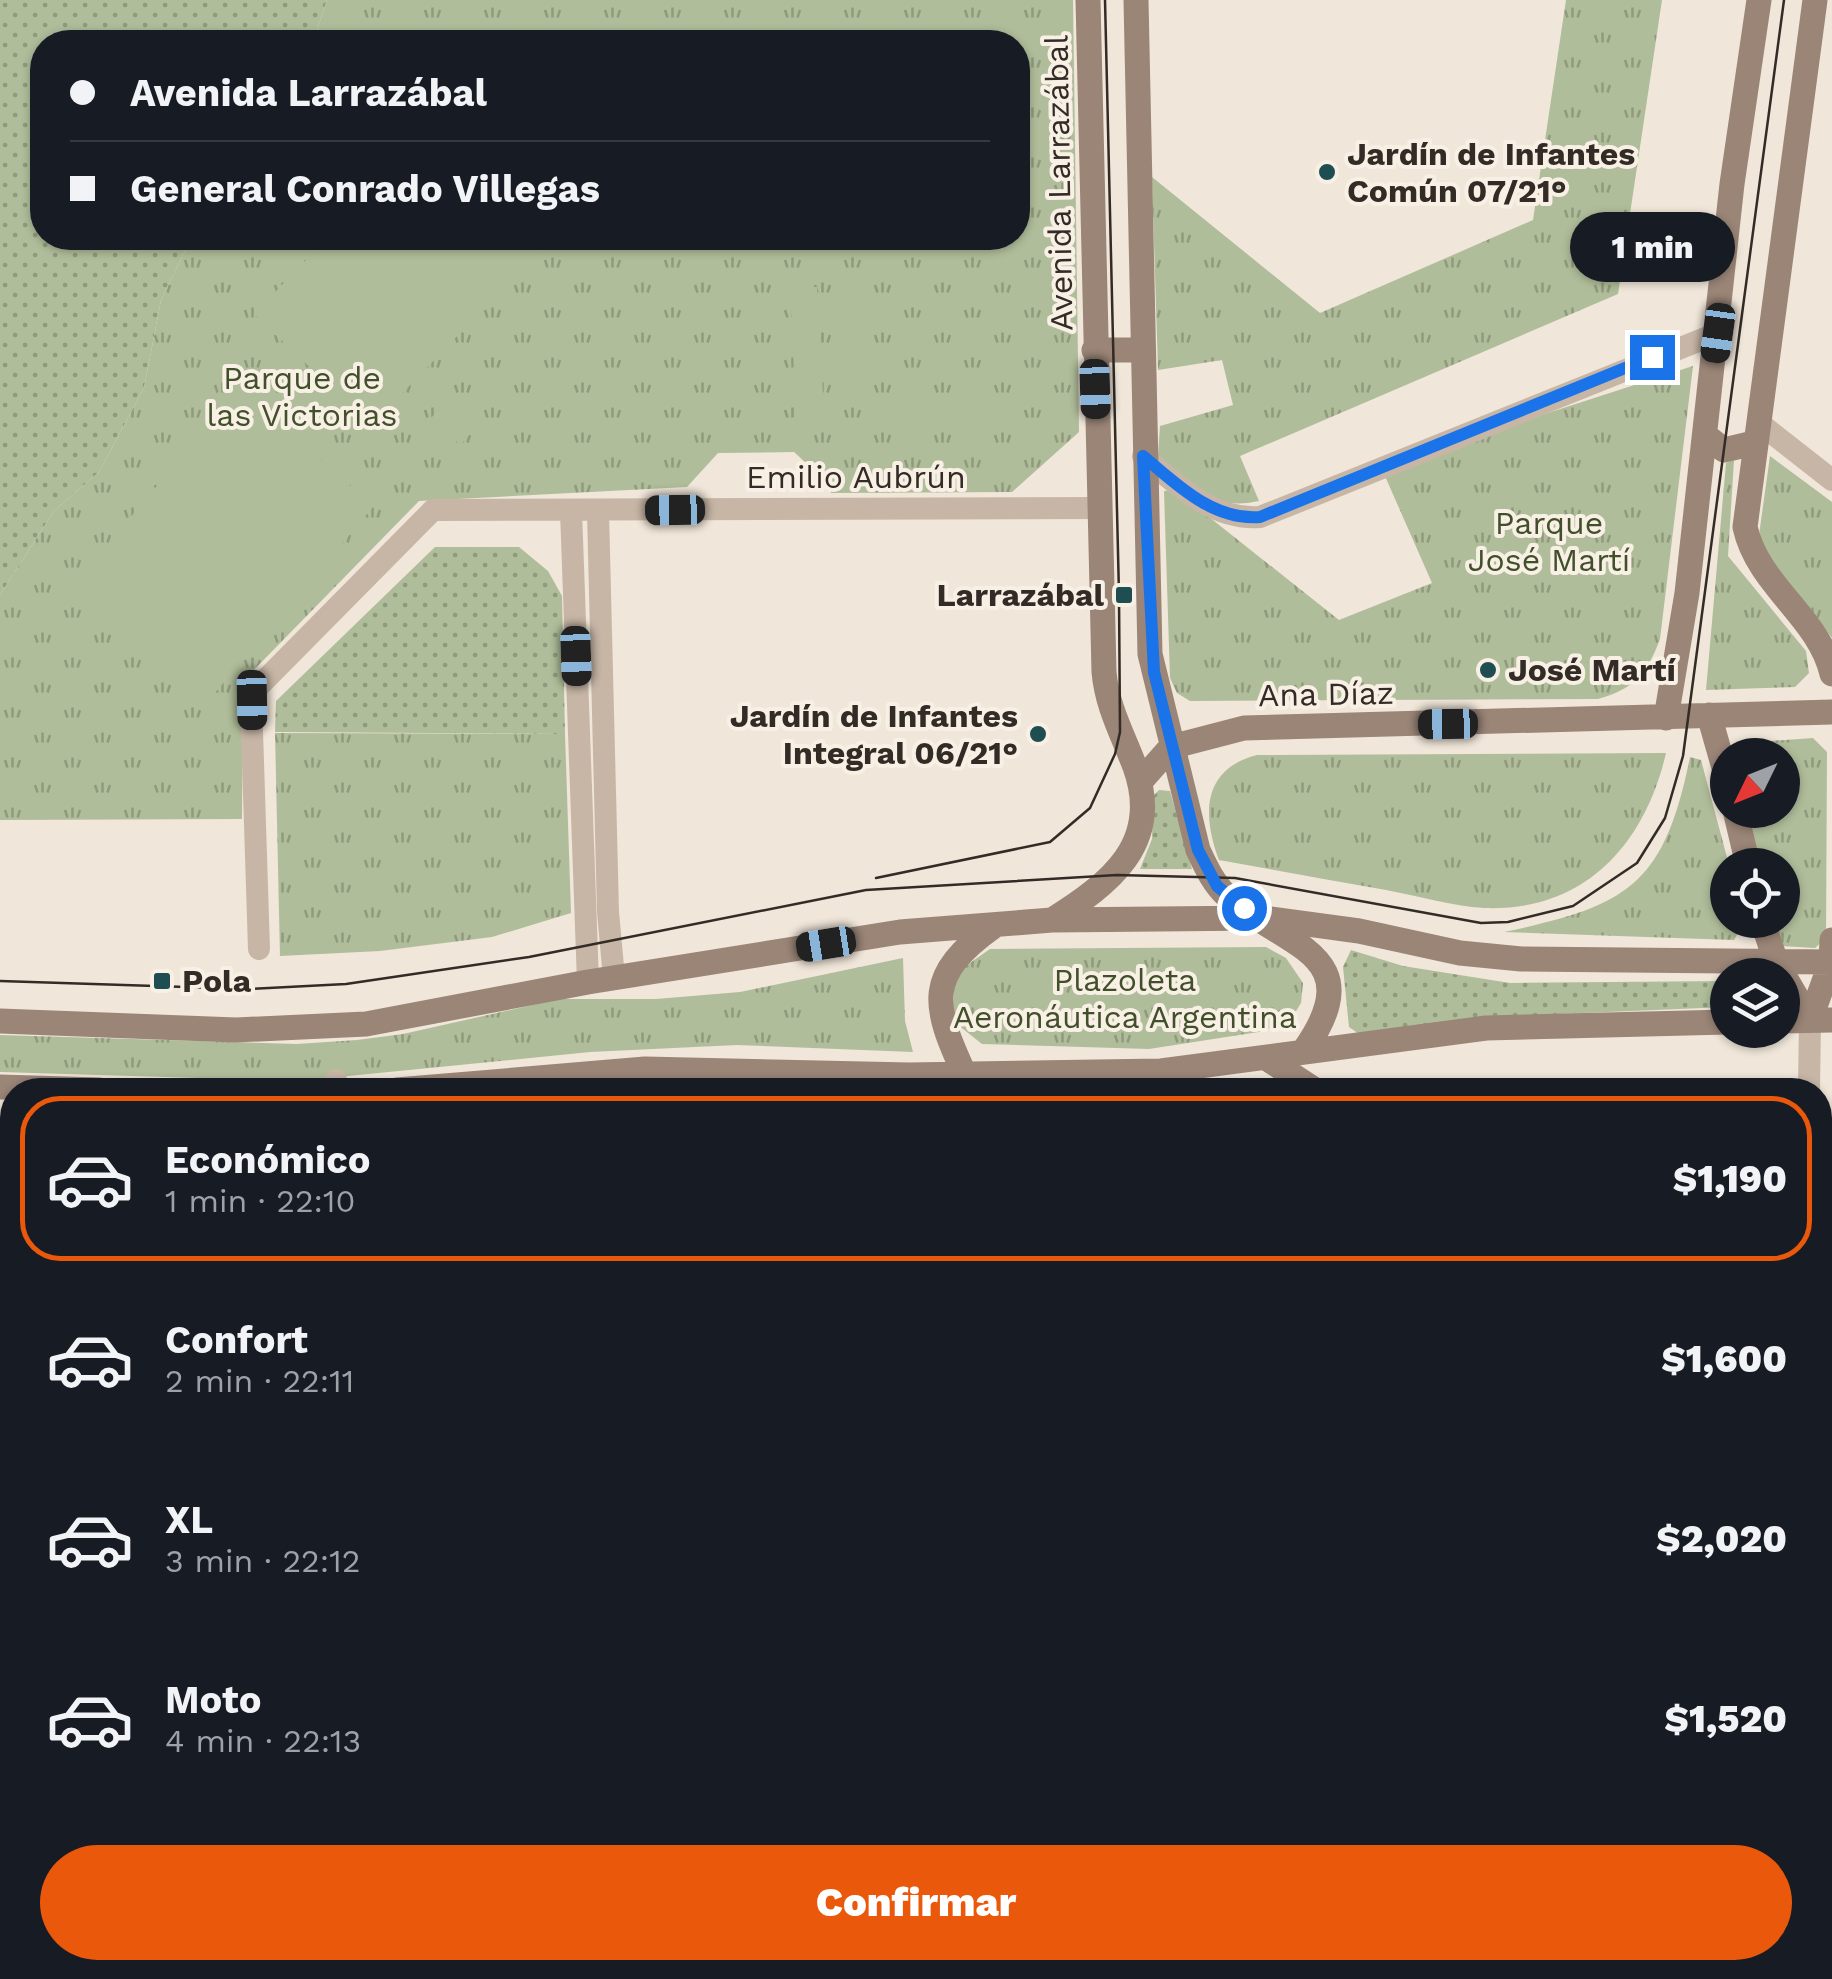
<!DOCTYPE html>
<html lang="es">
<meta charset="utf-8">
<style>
body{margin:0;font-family:"Work Sans",sans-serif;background:#242831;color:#f1f3f6;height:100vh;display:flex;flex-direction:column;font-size:38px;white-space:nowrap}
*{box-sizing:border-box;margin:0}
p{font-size:32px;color:#9ea1a6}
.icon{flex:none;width:55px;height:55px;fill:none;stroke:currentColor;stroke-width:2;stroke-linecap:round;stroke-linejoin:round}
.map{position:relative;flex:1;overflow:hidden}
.details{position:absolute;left:0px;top:1078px;width:1832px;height:902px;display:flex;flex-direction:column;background:#171b24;border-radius:40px 40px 0 0;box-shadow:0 2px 8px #0004}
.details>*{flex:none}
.banner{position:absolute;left:30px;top:30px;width:1000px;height:220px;border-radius:40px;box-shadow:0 2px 8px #0004;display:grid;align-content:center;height:220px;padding:0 40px;background:#171b24}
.needle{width:65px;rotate:227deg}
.controls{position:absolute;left:1710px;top:738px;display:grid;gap:20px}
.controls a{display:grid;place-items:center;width:90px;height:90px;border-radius:50%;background:#171b24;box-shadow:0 2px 8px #0004;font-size:50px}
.end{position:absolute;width:45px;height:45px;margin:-22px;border:12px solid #1a73e8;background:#fff;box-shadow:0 0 0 5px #fff}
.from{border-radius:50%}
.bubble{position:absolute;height:70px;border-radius:35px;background:#171b24;box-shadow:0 2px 8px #0004;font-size:32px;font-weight:800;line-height:70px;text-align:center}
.car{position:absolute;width:30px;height:60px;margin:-30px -15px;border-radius:12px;box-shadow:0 0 8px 2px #0007;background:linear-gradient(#222 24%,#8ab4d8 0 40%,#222 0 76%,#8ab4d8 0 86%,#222 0)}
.banner b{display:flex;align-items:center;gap:35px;height:95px;font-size:38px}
.banner b+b{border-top:2px solid #363941}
.banner i{width:25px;height:25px;background:#f1f3f6}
ul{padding:18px 0 0;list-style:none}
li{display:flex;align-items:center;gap:30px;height:165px;margin:0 20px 15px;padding:0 20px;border:5px solid transparent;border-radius:40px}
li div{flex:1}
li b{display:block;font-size:38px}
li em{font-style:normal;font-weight:800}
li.active{border-color:#ea580c}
li>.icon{width:90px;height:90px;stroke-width:1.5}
.primary-button{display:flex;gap:20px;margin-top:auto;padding:20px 40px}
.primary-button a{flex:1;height:115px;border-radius:60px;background:#ea580c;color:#fff;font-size:40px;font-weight:800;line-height:115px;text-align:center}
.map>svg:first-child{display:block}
</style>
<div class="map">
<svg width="1832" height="1979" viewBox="0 0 1832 1979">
<defs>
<pattern id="grass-dots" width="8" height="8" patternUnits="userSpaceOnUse" patternTransform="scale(2.5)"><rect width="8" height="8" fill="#b0bd9a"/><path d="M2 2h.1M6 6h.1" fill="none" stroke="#909a7d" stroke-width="1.8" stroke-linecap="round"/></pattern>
<pattern id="park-tufts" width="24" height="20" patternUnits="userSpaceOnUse" patternTransform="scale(2.5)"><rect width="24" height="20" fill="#b0bd9a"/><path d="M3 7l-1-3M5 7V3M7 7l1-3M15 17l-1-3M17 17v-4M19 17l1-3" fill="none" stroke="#909a7d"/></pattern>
</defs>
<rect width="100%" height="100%" fill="#f0e6d9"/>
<path fill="url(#grass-dots)" d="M 0,0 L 327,0 L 313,42 L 42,42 L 42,238 L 191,238 L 161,300 L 144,388 L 99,472 L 54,511 L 0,595 Z
M 435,547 L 519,547 L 548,571 L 562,596 L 565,734 L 275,732 L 276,701 Z
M 1159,790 L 1170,791 L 1192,869 L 1140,869 L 1152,839 L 1153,796 Z
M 1351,950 L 1403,966 L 1510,983 L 1727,981 L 1727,1007 L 1488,1017 L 1359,1034 L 1349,1027 L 1343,967 Z"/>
<path fill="url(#park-tufts)" d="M 327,0 L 1073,0 L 1079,432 L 1012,492 L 831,493 L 831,486 L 794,452 L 718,453 L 687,487 L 419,501 L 247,677 L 243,696 L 242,819 L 0,820 L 0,595 L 54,511 L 99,472 L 144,388 L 161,300 L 191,238 L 1018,238 L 1018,42 L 313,42 Z
M 1566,0 L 1662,0 L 1618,294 L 1240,456 L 1259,501 C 1209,512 1195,485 1158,455 L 1160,426 L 1233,405 L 1222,360 L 1158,370 L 1152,177 L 1320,313 L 1533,220 Z
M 1693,366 L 1660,639 C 1647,674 1634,689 1598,699 L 1190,701 L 1177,693 L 1170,678 L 1164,491 L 1175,490 L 1339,620 L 1432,583 L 1381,467 Z
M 1770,456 L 1832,502 L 1832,638 L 1765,555 L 1759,535 Z
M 1734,460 L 1728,556 L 1806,651 L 1809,673 L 1795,687 L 1706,690 L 1726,463 Z
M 275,733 L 565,734 L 571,913 L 492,937 L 380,951 L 280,956 Z
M 1813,738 L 1827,752 L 1826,938 L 1815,948 L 1781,946 L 1771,920 L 1782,920 L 1782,865 L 1757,865 L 1744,810 L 1782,810 L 1782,755 L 1735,755 L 1743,743 Z
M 1666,753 C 1645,844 1585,912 1484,908 C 1452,906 1418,896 1386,890 C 1330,880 1274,870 1219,860 C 1202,815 1202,769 1257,755 Z
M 1690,757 L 1701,760 L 1729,865 L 1728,920 L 1744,923 L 1734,940 L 1504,932 C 1627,906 1664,886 1690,757 Z
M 1266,947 L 1286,958 L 1303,983 L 1301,1003 L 1293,1016 L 1265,1031 L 1149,1049 L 982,1044 L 953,1021 L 954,974 L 990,949 Z
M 903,958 L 905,1021 L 913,1052 L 737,1045 L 590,1052 L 298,1081 L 0,1072 L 0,1035 L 297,1044 L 357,1040 L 403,1034 L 559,999 L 656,999 L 740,992 Z"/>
<path fill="#b0bd9a" d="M 327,238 L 551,238 L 371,426 L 254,314 Z
M 838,284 L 867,284 L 868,384 L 840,384 Z
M 817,287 L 825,430 L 797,432 L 790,288 Z
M 238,390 L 374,506 L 209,700 L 73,585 Z
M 982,395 L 983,424 L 883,427 L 882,398 Z
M 450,398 L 479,425 L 460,445 L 431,418 Z"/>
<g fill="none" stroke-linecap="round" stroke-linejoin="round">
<path stroke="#c7b6a6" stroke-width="22" d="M 1758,422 L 1832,480
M 1143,456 C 1176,484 1213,521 1260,517 L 1718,333
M 571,511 L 588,982
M 598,512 L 608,912 L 614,978
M 259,949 L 251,700 L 259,686 L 433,510 L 1098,508
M 645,1069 L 646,1090
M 336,1090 L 336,1080
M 1809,1090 L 1810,1020
M 0,1312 L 12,1313
M 1820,1377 L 1832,1377
M 0,1407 L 12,1390
M 0,1595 L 12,1717
M 1820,1901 L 1832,1901
M 0,1964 L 12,1921
M 315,1979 L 315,1968
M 625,1979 L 626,1968
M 941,1979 L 942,1968
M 1796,1979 L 1796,1968"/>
<path stroke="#9a8577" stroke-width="25" d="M 1136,0 L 1150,654 L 1198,850 C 1206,867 1213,883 1227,896 C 1284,947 1372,953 1305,1049
M 1815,0 L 1745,527 C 1758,586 1819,617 1832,674
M 1094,350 L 1143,350
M 1705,435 L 1724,450 L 1754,443
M 1709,715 L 1728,782
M 1666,718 L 1687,593 L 1732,184 L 1759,0
M 1140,782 L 1171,747 L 1244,728 L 1832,712
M 1735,810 L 1748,865
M 1052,920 C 1109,884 1163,844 1135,767 C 1123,735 1107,707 1104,672 L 1088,0
M 1762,920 L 1776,962 L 1810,1020
M 1810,1020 L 1831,962 L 1832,940
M 0,1021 L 236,1030 L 366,1024 L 588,982 L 900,932 L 1052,920 L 1263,918 L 1359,931 L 1460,953 L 1521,959 L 1832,962
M 1782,1021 L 1832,1020
M 1266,1058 L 1315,1090
M 965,1075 C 932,1004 925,975 994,926
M 0,1087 L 99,1090
M 397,1090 L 645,1069 L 909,1075 L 1161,1071 L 1486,1028 L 1728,1022
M 1384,1979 L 1384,1968"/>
<path stroke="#332b26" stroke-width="2.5" d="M 876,878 L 1050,842 L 1090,808 L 1115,754 L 1120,732 L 1119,595 L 1105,0
M 0,981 L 248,989 L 346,984 L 529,957 L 866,890 L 1117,875 L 1235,878 L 1481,923 L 1508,922 L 1573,906 L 1637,863 L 1665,818 L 1683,756 L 1784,0"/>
</g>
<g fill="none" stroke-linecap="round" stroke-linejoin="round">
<path stroke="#1a73e8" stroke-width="12" d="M 1244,908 L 1217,886 L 1198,850 L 1154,672 L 1143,456 C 1176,484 1213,521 1260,517 L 1652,357"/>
</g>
<g fill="#1e4d52" stroke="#f8f0e5" stroke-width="4">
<circle cx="1327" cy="172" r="10"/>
<rect x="1114" y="585" width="20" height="20" rx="5"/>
<circle cx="1488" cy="670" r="10"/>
<circle cx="1038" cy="734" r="10"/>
<rect x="152" y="971" width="20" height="20" rx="5"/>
</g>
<g text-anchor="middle" stroke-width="8" stroke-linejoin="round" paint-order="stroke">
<g font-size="32" font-weight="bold" fill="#332b26" stroke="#f8f0e5" text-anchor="start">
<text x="1347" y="165">Jardín de Infantes<tspan x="1347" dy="37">Común 07/21°</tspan></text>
<text x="1104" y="606" text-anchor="end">Larrazábal</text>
<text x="1508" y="681">José Martí</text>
<text x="1018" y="727" text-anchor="end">Jardín de Infantes<tspan x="1018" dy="37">Integral 06/21°</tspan></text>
<text x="182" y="992">Pola</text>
</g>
<g font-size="32" fill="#332b26" stroke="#f8f0e5">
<text transform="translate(1059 183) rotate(-91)" y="11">Avenida Larrazábal</text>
<text x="856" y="488">Emilio Aubrún</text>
<text transform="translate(1326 694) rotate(-1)" y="11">Ana Díaz</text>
</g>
<g font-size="32" fill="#41502b" stroke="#f8f0e5">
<text x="302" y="389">Parque de<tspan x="302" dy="37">las Victorias</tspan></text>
<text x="1549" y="534">Parque<tspan x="1549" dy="37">José Martí</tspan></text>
<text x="1125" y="991">Plazoleta<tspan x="1125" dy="37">Aeronáutica Argentina</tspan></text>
</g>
</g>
</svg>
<div class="controls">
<a><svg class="needle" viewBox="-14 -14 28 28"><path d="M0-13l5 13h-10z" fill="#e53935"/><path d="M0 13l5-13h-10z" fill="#9ea1a6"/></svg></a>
<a><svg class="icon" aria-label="locate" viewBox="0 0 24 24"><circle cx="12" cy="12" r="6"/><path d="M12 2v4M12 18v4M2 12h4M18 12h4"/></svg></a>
<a><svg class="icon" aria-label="layers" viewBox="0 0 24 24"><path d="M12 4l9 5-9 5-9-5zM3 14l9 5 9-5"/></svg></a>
</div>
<i class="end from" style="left:1244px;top:908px"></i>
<i class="end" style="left:1652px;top:357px"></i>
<div class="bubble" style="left:1570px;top:212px;width:165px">1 min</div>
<i class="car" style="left:1718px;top:333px;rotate:188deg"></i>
<i class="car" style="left:1095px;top:389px;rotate:178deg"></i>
<i class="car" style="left:675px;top:510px;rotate:269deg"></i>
<i class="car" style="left:576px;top:656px;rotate:178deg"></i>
<i class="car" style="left:252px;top:700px;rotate:179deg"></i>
<i class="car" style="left:1448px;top:724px;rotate:269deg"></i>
<i class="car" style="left:826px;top:944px;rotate:261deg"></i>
<div class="banner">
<b><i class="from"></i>Avenida Larrazábal</b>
<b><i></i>General Conrado Villegas</b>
</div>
<section class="details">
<ul>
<li class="active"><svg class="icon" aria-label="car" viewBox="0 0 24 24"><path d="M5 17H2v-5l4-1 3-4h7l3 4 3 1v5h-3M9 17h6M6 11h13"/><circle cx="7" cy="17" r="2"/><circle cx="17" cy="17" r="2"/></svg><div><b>Económico</b><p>1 min · 22:10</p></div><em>$1,190</em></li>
<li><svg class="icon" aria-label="car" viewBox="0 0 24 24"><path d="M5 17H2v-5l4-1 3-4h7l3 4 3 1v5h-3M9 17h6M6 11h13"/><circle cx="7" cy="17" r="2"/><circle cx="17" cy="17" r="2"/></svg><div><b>Confort</b><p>2 min · 22:11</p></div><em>$1,600</em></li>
<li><svg class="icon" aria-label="car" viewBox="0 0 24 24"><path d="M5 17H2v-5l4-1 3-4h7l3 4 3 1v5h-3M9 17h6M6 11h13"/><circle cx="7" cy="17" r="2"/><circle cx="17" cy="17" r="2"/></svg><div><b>XL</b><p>3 min · 22:12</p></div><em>$2,020</em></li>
<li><svg class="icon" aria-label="car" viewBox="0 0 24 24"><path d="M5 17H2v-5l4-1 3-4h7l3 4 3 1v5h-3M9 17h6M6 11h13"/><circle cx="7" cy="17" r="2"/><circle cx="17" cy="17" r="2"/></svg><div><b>Moto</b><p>4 min · 22:13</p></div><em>$1,520</em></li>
</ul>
<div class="primary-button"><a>Confirmar</a></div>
</section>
</div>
